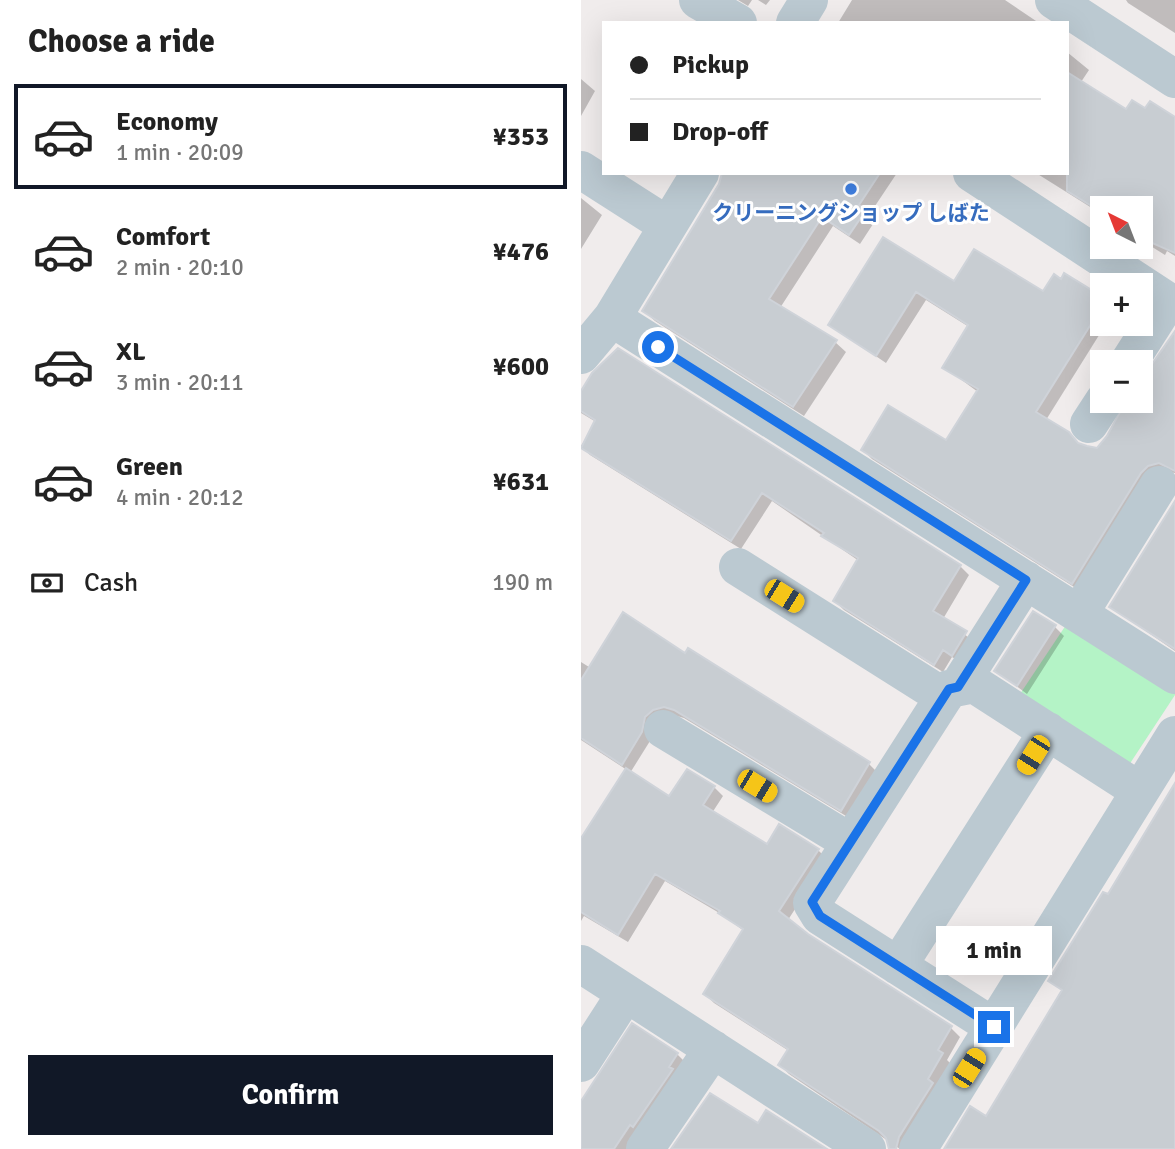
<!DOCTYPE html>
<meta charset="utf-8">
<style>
body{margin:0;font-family:Signika,"Noto Sans JP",sans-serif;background:#f2f2f2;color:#222;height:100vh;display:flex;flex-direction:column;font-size:26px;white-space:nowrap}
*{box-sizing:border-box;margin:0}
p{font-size:23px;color:#767676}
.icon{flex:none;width:38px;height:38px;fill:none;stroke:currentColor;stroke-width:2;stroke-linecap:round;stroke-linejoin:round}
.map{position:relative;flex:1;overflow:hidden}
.details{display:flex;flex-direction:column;background:#fff;width:581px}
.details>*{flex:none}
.banner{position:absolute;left:21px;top:21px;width:467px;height:154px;border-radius:0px;box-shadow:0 7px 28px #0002;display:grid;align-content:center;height:154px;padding:0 28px;background:#fff}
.needle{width:46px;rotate:318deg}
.buttons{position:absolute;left:509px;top:196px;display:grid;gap:14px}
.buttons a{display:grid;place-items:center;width:63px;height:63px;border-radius:0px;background:#fff;box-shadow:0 7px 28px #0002;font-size:35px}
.end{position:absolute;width:32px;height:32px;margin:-16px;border:9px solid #1a73e8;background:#fff;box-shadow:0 0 0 4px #fff}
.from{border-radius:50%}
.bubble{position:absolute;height:49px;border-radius:0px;background:#fff;box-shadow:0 7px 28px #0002;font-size:23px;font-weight:800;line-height:49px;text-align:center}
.car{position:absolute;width:21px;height:42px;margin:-21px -10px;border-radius:9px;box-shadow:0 0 5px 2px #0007;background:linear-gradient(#f5c518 24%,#345 0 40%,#f5c518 0 76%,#345 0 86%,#f5c518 0)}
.banner b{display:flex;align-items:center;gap:24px;height:66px;font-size:26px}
.banner b+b{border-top:2px solid #e0e0e0}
.banner i{width:18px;height:18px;background:#222}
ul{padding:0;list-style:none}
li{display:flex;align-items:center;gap:21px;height:105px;margin:0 14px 10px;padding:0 14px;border:4px solid transparent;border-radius:0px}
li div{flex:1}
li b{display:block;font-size:26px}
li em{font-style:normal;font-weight:800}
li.on{border-color:#111827}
li>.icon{width:63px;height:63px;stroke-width:1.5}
h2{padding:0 28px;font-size:32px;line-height:84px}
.pay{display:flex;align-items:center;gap:18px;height:77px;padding:0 28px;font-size:26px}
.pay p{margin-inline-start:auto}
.button{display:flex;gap:14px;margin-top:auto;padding:14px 28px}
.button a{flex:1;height:80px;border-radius:0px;background:#111827;color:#fff;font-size:28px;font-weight:800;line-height:80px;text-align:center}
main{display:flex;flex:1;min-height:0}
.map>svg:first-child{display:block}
</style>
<main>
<section class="details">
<h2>Choose a ride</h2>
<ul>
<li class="on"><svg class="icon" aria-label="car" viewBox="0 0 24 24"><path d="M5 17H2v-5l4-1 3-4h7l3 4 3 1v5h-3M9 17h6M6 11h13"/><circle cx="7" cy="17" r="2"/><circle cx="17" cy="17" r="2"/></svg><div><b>Economy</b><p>1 min · 20:09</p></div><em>¥353</em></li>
<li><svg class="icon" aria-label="car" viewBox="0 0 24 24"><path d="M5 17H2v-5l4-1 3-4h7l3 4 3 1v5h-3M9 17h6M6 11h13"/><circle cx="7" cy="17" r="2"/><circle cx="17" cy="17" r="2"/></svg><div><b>Comfort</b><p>2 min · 20:10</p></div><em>¥476</em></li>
<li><svg class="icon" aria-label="car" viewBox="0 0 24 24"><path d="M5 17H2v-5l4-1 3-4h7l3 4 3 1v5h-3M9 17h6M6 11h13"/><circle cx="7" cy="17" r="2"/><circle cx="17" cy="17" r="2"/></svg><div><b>XL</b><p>3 min · 20:11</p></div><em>¥600</em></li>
<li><svg class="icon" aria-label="car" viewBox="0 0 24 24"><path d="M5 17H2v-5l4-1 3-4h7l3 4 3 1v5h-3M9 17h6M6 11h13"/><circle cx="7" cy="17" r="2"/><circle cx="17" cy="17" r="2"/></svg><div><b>Green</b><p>4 min · 20:12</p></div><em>¥631</em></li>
</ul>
<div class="pay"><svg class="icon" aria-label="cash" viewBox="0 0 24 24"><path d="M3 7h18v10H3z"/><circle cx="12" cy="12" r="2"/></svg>Cash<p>190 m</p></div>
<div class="button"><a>Confirm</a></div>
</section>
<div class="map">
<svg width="594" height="1149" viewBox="0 0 594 1149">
<rect width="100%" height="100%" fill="#f0ecec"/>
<path fill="#b4f3c6" d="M 489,619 L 594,687 L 594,695 L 546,768 L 437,697 Z"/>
<path fill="#0003" d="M 157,0 L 171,0 L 167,6 Z
M 177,0 L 189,0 L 185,5 Z
M 271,0 L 424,0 L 458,23 L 257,23 Z
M 545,0 L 594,0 L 594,33 L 547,3 Z
M 486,52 L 508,70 L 500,82 L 545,112 L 564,110 L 594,119 L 594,256 L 586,251 L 584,255 L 560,240 L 560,208 L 522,208 L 522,215 L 455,173 L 486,173 Z
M 0,79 L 14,91 L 0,116 Z
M 144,173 L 316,173 L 288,215 L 294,221 L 279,244 L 252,226 L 199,308 L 254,342 L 265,352 L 223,416 L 74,321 L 63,311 Z
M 0,198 L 21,215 L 0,249 Z
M 302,239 L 374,284 L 522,299 L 522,324 L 525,324 L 465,420 L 498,445 L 517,450 L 549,401 L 560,401 L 560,381 L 594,342 L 594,473 L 588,472 L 501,592 L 291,459 L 282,450 L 366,442 L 397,392 L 363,367 L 388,327 L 345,300 L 305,363 L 249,325 Z
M 0,394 L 379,566 L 388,575 L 362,619 L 394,642 L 381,663 L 371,657 L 362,672 L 263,610 L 254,601 L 278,561 L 191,501 L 160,549 L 9,455 L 0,446 L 15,422 L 0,413 Z
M 594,504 L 594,651 L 530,607 Z
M 43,614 L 104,655 L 108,650 L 288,764 L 297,773 L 270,819 L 103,718 L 92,715 L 69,741 L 49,773 L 89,798 L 133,787 L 142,796 L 131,813 L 186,846 L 237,850 L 246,859 L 207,920 L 226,936 L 370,1028 L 379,1037 L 366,1060 L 370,1064 L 319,1149 L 208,1074 L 199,1065 L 208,1051 L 133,1003 L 124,994 L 163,931 L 140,914 L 84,881 L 47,942 L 3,916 L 0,921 L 0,839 L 46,770 L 0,740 L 0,662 L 8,667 Z
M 474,627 L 483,636 L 446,694 L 415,671 Z
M 96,1054 L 105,1063 L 56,1149 L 2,1149 Z"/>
<path fill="#c8cdd2" stroke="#cfd3d9" stroke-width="2" d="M 486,72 L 545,109 L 551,100 L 564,108 L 569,101 L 594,117 L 594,253 L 560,238 L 560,208 L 522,208 L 522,213 L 486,191 Z
M 141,173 L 299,173 L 278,205 L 285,210 L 268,235 L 241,217 L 188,299 L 256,340 L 212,407 L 61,311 L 138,184 Z
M 302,237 L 373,281 L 393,249 L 462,291 L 473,274 L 480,279 L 483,273 L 522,297 L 522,305 L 455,412 L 488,432 L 497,443 L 506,446 L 516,448 L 526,436 L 545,401 L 560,401 L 560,380 L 594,331 L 594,471 L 578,463 L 567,466 L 560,473 L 491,584 L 280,450 L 307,405 L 365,440 L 397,389 L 361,368 L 387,325 L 335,292 L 295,356 L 247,325 Z
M 37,348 L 380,565 L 352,611 L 386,631 L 371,656 L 362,650 L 353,665 L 252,601 L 277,558 L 240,536 L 243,533 L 181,493 L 150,541 L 0,448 L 14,420 L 0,411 L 0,391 L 11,373 Z
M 594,501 L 594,649 L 528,607 Z
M 452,611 L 475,625 L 436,686 L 413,671 Z
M 42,612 L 104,653 L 107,648 L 289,762 L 260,811 L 93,710 L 83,707 L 72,710 L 64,717 L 61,732 L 41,765 L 0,738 L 0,680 Z
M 45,768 L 88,796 L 106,769 L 134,786 L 122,805 L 186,844 L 198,824 L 238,849 L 198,911 L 227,934 L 371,1026 L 357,1050 L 362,1053 L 347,1079 L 352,1083 L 318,1137 L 315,1149 L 308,1149 L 305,1138 L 298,1131 L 197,1065 L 207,1049 L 122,994 L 162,929 L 137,913 L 139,911 L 74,874 L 37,935 L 0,912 L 0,838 Z
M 594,783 L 594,1149 L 363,1149 L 389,1106 L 405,1116 L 481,990 L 467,981 L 522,892 L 527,894 Z
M 51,1023 L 97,1053 L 88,1067 L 92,1069 L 52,1127 L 49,1125 L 33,1149 L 0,1149 L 0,1101 Z
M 129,1093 L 177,1123 L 185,1110 L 246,1149 L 90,1149 Z"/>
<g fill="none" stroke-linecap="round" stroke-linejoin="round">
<path stroke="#bbc9d1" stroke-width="38" d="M 117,0 L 157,23
M 473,0 L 594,79
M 214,23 L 228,0
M 0,170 L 86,225
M 391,173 L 594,306
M 31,318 L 594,675
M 0,355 L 31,318 L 119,173
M 548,362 L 587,301
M 508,424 L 523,401
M 157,567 L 363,697
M 498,614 L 578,485
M 377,687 L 445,580
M 82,729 L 269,842
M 0,964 L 286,1149
M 317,966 L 467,731
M 413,1027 L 239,916 L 231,903 L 368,689 L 393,684 L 559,791
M 0,1063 L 45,993
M 64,1149 L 132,1049
M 337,1149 L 594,735"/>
</g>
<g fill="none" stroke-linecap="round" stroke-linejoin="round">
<path stroke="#1a73e8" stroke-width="9" d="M 77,347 L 445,580 L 377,687 L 368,689 L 231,902 L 239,916 L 413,1027"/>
</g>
<circle fill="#3f7fe0" stroke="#fff" stroke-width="2.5" cx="270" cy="189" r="7"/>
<g text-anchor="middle" stroke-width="6" stroke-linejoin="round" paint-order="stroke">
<g font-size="21" font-weight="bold" fill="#366cbe" stroke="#fff">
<text x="270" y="220">クリーニングショップ しばた</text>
</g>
</g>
</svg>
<div class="buttons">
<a><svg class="needle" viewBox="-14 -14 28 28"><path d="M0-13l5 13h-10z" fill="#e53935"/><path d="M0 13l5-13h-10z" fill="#767676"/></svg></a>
<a>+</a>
<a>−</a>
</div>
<i class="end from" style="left:77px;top:347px"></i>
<i class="end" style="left:413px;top:1027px"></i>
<div class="bubble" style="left:355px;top:926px;width:116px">1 min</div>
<i class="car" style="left:203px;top:596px;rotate:122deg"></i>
<i class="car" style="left:452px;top:755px;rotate:212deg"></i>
<i class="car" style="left:176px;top:786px;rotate:121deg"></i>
<i class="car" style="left:388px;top:1068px;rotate:32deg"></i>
<div class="banner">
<b><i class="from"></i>Pickup</b>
<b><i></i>Drop-off</b>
</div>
</div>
</main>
